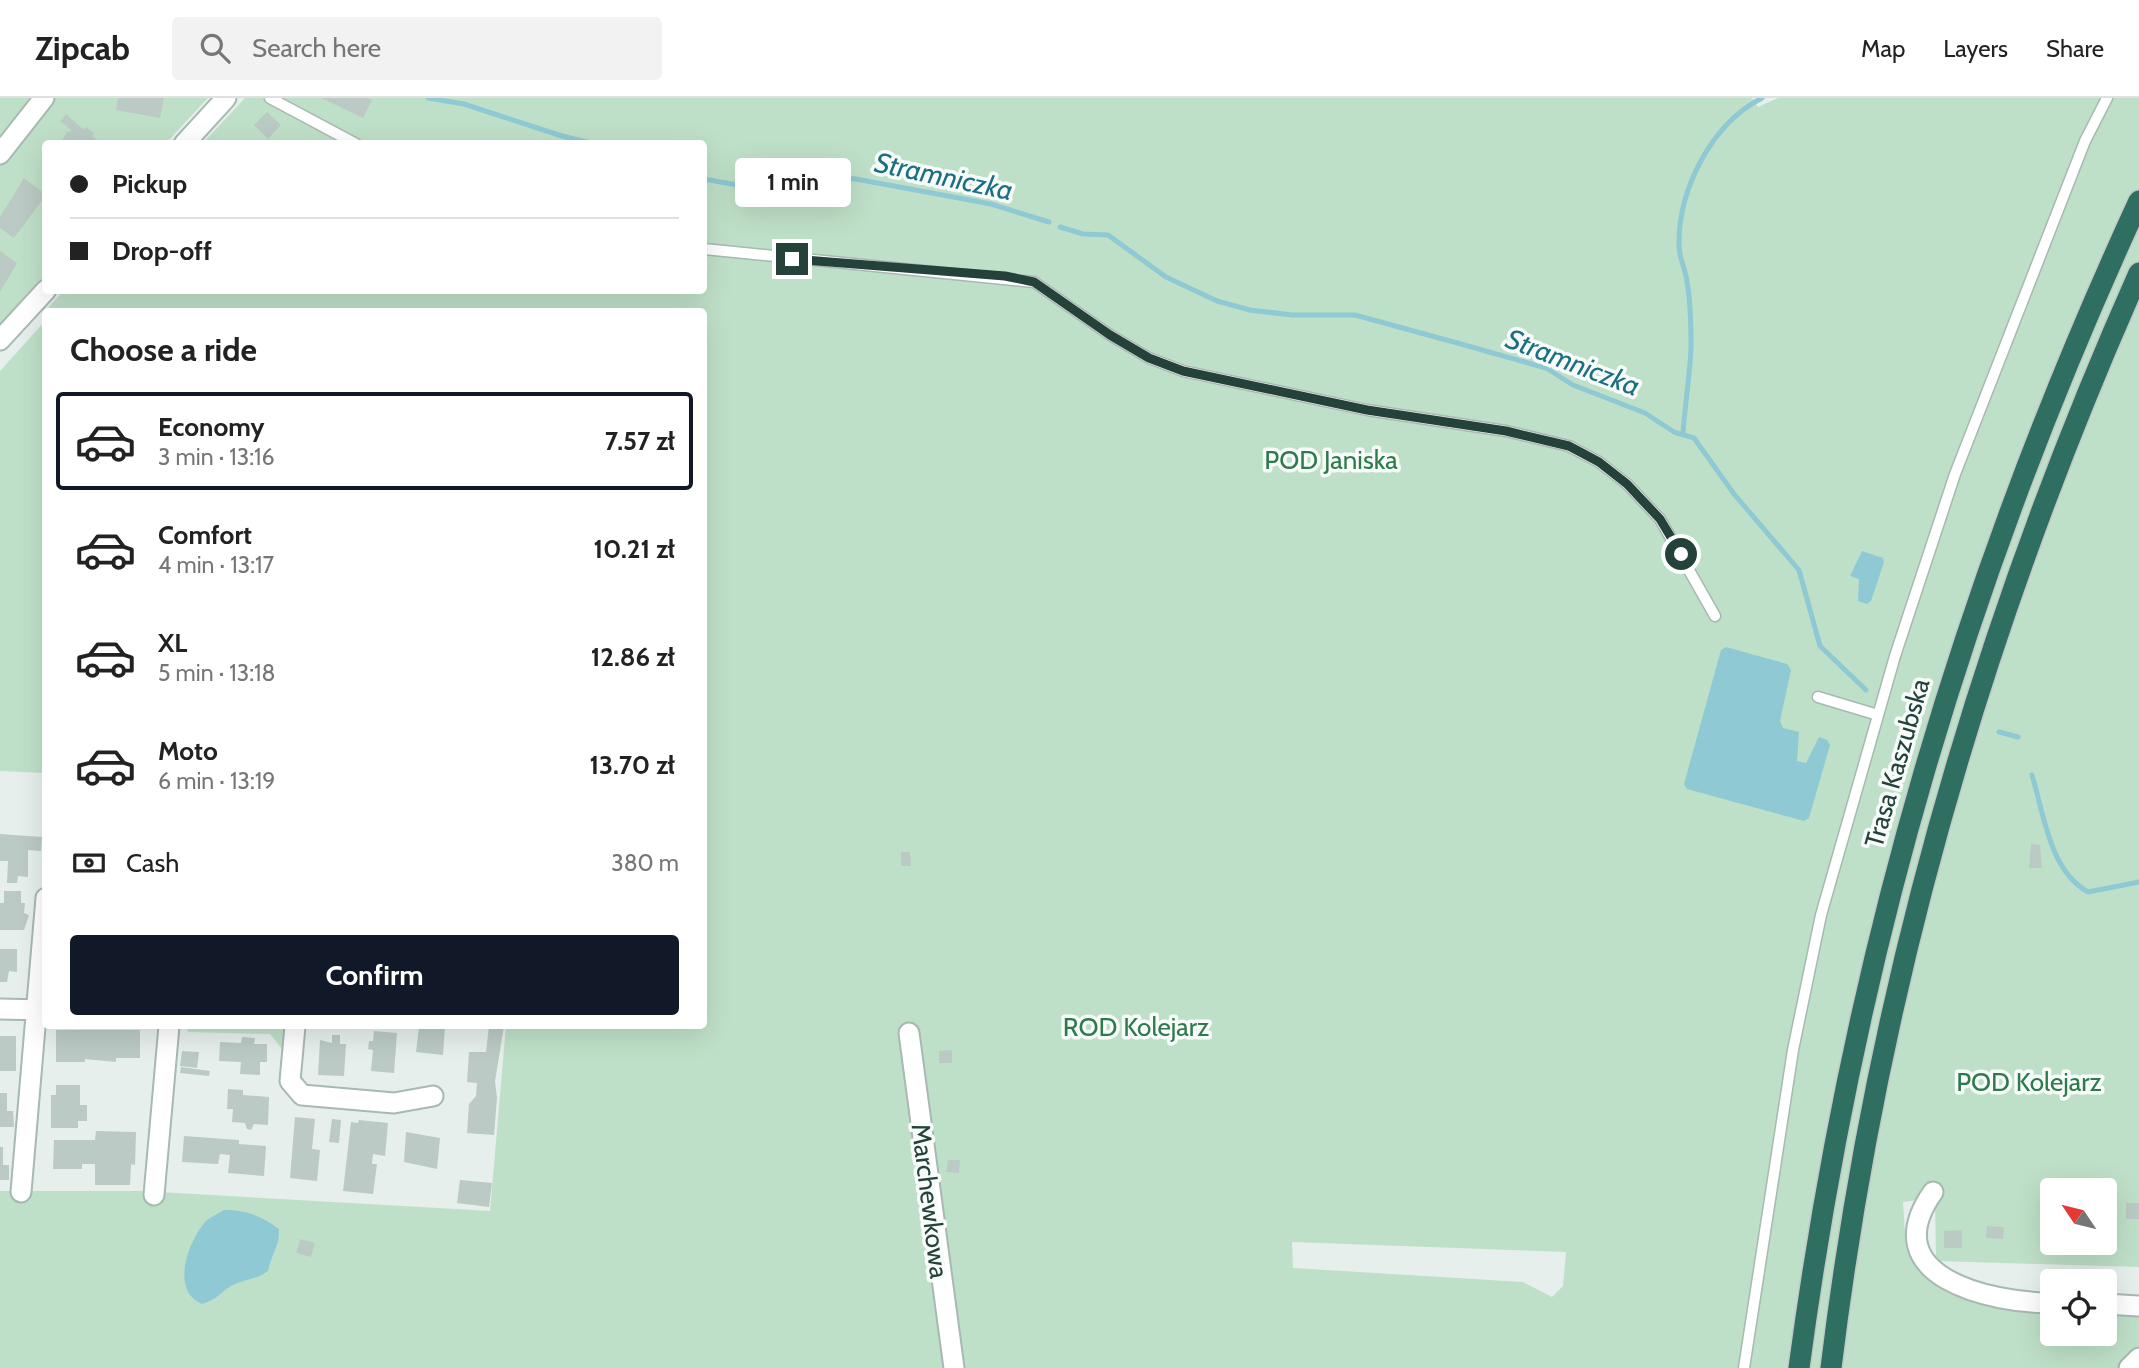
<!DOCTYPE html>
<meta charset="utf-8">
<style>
body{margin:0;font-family:Cabin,sans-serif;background:#f2f2f2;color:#222;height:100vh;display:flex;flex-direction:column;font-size:26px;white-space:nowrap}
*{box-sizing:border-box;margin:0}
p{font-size:23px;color:#767676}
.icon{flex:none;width:38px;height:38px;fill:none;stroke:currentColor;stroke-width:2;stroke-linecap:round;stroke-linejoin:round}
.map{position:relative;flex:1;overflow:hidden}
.panel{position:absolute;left:42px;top:210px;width:665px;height:721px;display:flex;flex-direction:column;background:#fff;border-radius:7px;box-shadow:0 7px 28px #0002}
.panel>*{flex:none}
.hud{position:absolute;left:42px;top:42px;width:665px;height:154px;border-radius:7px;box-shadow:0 7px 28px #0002;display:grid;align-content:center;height:154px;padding:0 28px;background:#fff}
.needle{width:46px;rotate:305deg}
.fabs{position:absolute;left:2040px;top:1080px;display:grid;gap:14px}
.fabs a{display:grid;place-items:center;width:77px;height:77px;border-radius:7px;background:#fff;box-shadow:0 7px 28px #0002;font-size:35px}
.end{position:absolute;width:32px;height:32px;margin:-16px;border:9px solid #24423a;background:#fff;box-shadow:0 0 0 4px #fff}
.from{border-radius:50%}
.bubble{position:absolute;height:49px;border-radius:7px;background:#fff;box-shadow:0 7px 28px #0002;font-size:23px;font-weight:800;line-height:49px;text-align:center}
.hud b{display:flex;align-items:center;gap:24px;height:66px;font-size:26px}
.hud b+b{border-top:2px solid #e0e0e0}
.hud i{width:18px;height:18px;background:#222}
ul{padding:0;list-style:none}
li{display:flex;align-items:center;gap:21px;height:98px;margin:0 14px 10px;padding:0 14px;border:4px solid transparent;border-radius:7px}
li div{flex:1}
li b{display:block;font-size:26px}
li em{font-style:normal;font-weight:800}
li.on{border-color:#111827}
li>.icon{width:63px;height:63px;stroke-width:1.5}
h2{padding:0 28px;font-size:32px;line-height:84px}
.pay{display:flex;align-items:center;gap:18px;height:77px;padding:0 28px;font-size:26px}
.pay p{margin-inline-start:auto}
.action{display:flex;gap:14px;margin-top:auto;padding:14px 28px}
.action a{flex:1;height:80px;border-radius:7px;background:#111827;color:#fff;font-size:28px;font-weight:800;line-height:80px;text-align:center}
header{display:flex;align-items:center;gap:42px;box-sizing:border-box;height:98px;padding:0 35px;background:#fff;border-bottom:2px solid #e0e0e0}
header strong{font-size:33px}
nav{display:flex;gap:38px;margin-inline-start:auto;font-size:24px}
.search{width:490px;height:63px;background:#f2f2f2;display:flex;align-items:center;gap:18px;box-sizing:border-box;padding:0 24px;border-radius:7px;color:#767676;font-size:26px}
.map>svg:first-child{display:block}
</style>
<header>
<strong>Zipcab</strong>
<div class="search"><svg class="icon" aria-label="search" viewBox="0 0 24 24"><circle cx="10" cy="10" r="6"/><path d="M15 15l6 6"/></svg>Search here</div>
<nav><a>Map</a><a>Layers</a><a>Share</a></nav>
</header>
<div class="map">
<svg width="2139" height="1270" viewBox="0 0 2139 1270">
<rect width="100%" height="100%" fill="#e6efeb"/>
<path fill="#bfe0c8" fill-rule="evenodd" d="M 0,0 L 208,0 L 166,45 L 46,46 L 45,182 L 0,231 Z
M 245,0 L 1752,0 L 1758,9 L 1778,0 L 2139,0 L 2139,1169 L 1936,1163 L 1935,1100 L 1903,1104 L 1906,1149 L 1919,1165 L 2053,1210 L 2053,1236 L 2105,1236 L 2105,1211 L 2139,1213 L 2139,1254 L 2122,1270 L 962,1270 L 917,926 L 902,928 L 915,1042 L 948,1270 L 0,1270 L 0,1093 L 141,1093 L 490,1113 L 506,928 L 704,928 L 704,214 L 51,214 L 48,210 L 64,192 L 704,192 L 704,46 L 203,45 ZM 2053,1092 L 2105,1092 L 2105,1144 L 2053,1144 ZM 1292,1144 L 1566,1154 L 1563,1188 L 1552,1199 L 1523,1184 L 1293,1170 Z
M 45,223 L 45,675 L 0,673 L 0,273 Z
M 186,928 L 283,928 L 287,938 L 281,992 L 282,951 L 270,936 L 188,934 Z"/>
<path fill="#8ec9d4" d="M 1862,453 L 1883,460 L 1884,464 L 1871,503 L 1867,506 L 1858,503 L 1859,481 L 1850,478 Z
M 1726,549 L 1787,566 L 1791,572 L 1780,623 L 1783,630 L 1799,634 L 1797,663 L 1806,665 L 1819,639 L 1827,642 L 1830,647 L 1809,720 L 1804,723 L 1687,691 L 1684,686 L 1721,552 Z
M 224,1112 C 247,1112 261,1118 279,1131 C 280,1148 271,1157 268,1173 C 256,1182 243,1181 231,1188 C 218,1196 220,1200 202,1206 C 170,1193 188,1144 205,1124 C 210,1119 218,1116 224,1112 Z"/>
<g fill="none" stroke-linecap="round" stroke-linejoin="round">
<path stroke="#8ec9d4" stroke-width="5" d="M 428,0 L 464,6 L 562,38 L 595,46
M 704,81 L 743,88 L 827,79 L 856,81 L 991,106 L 1049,124
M 1060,129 L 1083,136 L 1108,137 L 1166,179 L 1217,203 L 1250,212 L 1292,217 L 1355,217 L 1461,246 L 1546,270 L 1573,287 L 1645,315 L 1674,334 L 1694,340 L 1734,396 L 1799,472 L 1820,548 L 1866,592
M 1683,335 C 1685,306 1690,277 1691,249 C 1691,228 1691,205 1687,184 C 1686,172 1679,160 1679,148 C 1678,92 1711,26 1762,0
M 1999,634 L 2018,639
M 2032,677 C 2044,716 2049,772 2088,794 L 2139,784"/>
</g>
<path fill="#bbcac4" d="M 118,0 L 164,0 L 160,20 L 116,12 Z
M 321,0 L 368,0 L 372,2 L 363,20 Z
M 267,14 L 281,27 L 268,41 L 254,27 Z
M 66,16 L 84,32 L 86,29 L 94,35 L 92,38 L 102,46 L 60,46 L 67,34 L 72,33 L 60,23 Z
M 24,80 L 46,97 L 14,140 L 0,130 L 0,119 Z
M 0,153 L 17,165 L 0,194 Z
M 0,736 L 42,739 L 41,753 L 28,752 L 28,779 L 18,778 L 17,785 L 7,785 L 8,763 L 0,763 Z
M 2031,746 L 2040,747 L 2042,770 L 2029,770 Z
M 901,754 L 910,754 L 911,768 L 901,768 Z
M 4,793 L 21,793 L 21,805 L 25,805 L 24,815 L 29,817 L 24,832 L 0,832 L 0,805 L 4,805 Z
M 0,851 L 17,851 L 17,874 L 9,873 L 7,884 L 0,884 Z
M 419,928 L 445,928 L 443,957 L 416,954 Z
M 489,928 L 504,928 L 495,983 L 497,1000 L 494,1037 L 467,1035 L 469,1006 L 476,998 L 477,985 L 467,984 L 469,954 L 486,954 Z
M 56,932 L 140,932 L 140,960 L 116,960 L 116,964 L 85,961 L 85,964 L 56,964 Z
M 374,933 L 397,935 L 394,975 L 371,973 L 373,952 L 368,951 L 369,943 L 373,943 Z
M 332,937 L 340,937 L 340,946 L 346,946 L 344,978 L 318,977 L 320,942 L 332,945 Z
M 0,938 L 16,938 L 16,973 L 0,973 Z
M 242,939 L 255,940 L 254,946 L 267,946 L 267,964 L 260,964 L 260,977 L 240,976 L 241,964 L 219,963 L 220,944 L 241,945 Z
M 952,952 L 952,965 L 939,965 L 939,953 Z
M 182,953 L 199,954 L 197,970 L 180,968 Z
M 181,969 L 210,973 L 209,978 L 180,975 Z
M 56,987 L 80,987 L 80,1007 L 87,1007 L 87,1023 L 78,1023 L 78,1030 L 51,1030 L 51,997 L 56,997 Z
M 228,991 L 243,992 L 243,997 L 269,999 L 268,1027 L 254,1026 L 251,1032 L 247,1031 L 245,1025 L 232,1024 L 233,1011 L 227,1011 Z
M 0,995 L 7,995 L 7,1013 L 13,1013 L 14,1029 L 0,1029 Z
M 295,1019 L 315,1021 L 312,1051 L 320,1052 L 317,1083 L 290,1080 Z
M 332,1021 L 341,1022 L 339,1045 L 329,1044 Z
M 359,1022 L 388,1025 L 385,1058 L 373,1056 L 372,1066 L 377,1066 L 373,1096 L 343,1093 L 351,1024 L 358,1025 Z
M 96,1033 L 136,1034 L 135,1067 L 131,1066 L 130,1087 L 95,1087 L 95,1066 L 82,1066 L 82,1071 L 53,1071 L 54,1042 L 95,1042 Z
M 406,1034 L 440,1040 L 437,1071 L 404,1064 Z
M 184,1038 L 239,1042 L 239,1046 L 266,1048 L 264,1078 L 228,1075 L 230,1057 L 220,1056 L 218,1066 L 182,1064 Z
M 0,1049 L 3,1049 L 3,1067 L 9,1067 L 9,1082 L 0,1082 Z
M 948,1062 L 960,1062 L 959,1075 L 946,1074 Z
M 460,1082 L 492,1085 L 489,1109 L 457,1105 Z
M 2126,1105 L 2139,1105 L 2139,1121 L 2126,1121 Z
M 1987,1128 L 2004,1129 L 2003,1141 L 1986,1140 Z
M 1962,1132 L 1962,1150 L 1944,1150 L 1944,1133 Z
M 300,1141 L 315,1145 L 311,1159 L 296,1155 Z"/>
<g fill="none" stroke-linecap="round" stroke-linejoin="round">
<defs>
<path id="lane" d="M 270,0 L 356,46
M 704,151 L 1034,184 L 1110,237 L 1149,260 L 1183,273 L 1367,312 L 1506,333 L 1569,348 L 1599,364 L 1627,386 L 1660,421 L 1715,518
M 1818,599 L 1878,617
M 1744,1270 L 1793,952 L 1821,817 L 1895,558 L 1955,376 L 2085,43 L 2107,0"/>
<path id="street" d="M 184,46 L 226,0
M 0,56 L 44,0
M 0,242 L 46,192
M 0,911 L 44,912
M 295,928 L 290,983 L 302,997 L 394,1005 L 433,998
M 909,935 L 954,1270
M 21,1094 L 46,800
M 1933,1094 C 1873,1179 1990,1205 2053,1205
M 154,1097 L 169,928
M 2105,1206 L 2139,1208
M 2129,1270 L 2139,1260"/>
<path id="highway" d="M 1799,1270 C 1854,858 1965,480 2139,103
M 1831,1270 C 1877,891 1984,523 2139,175"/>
</defs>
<use href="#lane" stroke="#a8b8b2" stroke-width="13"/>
<use href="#street" stroke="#a8b8b2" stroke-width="23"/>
<use href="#highway" stroke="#c2cac8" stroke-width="24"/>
<use href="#lane" stroke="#fff" stroke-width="10"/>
<use href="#street" stroke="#fff" stroke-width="19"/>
<use href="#highway" stroke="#2f6f62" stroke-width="21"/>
</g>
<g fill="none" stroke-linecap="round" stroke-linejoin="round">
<path stroke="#24423a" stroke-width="9" d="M 792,161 L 1005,178 L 1034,184 L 1110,237 L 1149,260 L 1183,273 L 1367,312 L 1506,333 L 1569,348 L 1599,364 L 1627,386 L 1660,421 L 1681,456"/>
</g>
<g text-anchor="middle" stroke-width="7" stroke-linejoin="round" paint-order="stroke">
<g font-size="26" fill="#2d7a4b" stroke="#f7fbf9">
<text x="1331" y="371">POD Janiska</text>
<text x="1136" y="938">ROD Kolejarz</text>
<text x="2029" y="993">POD Kolejarz</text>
</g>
<g font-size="26" fill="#24423a" stroke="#f7fbf9">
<text transform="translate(1897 665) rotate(-74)" y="9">Trasa Kaszubska</text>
<text transform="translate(930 1103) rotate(83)" y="9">Marchewkowa</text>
</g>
<g font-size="28" font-style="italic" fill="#1c6f80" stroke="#f7fbf9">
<text transform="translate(944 78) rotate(12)" y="10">Stramniczka</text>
<text transform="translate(1573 264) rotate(21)" y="10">Stramniczka</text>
</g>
</g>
</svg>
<div class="fabs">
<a><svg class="needle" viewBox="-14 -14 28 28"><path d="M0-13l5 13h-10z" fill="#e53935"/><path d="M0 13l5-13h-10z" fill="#767676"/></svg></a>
<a><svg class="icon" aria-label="locate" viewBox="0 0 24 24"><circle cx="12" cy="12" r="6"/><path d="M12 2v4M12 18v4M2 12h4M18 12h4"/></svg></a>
</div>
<i class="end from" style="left:1681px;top:456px"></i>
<i class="end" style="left:792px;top:161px"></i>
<div class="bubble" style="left:735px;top:60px;width:116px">1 min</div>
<div class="hud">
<b><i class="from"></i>Pickup</b>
<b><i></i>Drop-off</b>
</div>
<section class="panel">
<h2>Choose a ride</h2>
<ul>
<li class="on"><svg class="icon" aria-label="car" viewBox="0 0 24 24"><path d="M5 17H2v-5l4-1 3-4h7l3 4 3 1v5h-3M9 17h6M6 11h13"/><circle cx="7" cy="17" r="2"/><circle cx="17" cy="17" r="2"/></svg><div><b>Economy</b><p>3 min · 13:16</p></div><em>7.57 zł</em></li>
<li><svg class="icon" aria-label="car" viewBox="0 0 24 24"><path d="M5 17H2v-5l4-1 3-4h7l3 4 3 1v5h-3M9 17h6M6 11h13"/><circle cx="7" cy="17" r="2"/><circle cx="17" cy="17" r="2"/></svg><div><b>Comfort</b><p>4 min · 13:17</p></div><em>10.21 zł</em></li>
<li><svg class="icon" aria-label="car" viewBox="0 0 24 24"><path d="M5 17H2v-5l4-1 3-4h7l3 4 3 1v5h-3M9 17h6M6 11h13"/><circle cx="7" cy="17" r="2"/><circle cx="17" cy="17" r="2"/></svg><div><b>XL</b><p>5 min · 13:18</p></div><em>12.86 zł</em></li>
<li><svg class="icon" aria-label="car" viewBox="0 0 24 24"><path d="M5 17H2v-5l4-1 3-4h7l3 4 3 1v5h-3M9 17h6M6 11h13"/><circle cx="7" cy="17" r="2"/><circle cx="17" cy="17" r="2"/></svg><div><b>Moto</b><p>6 min · 13:19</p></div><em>13.70 zł</em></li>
</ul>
<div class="pay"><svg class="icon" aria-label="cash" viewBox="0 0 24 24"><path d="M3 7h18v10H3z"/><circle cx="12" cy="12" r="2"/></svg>Cash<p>380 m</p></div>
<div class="action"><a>Confirm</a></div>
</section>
</div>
